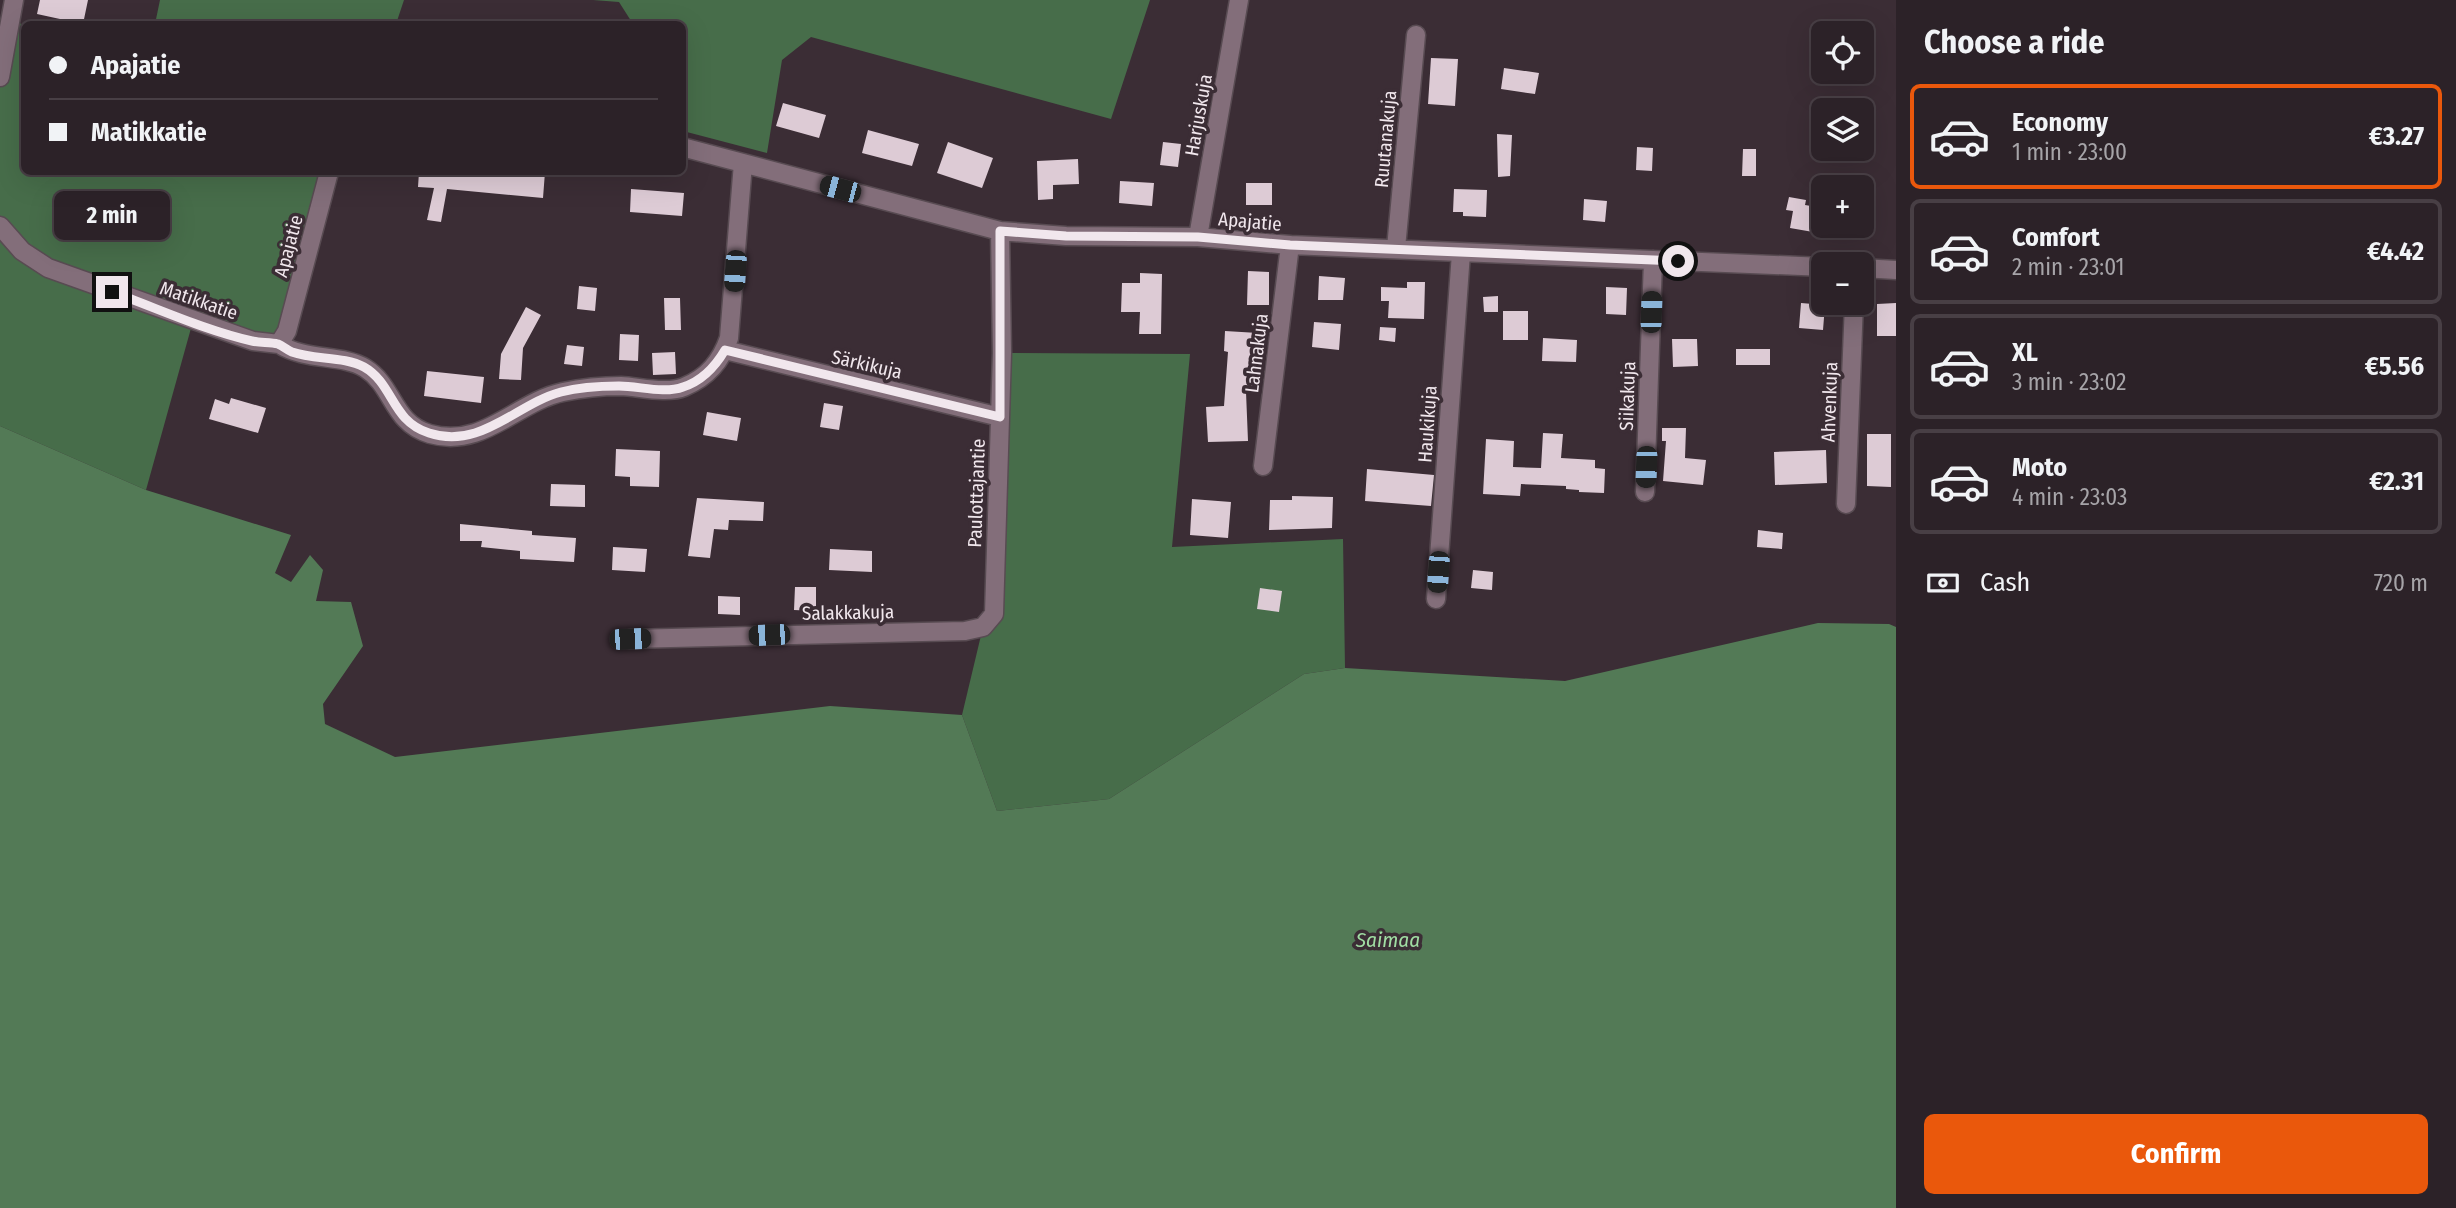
<!DOCTYPE html>
<meta charset="utf-8">
<style>
body{margin:0;font-family:"Fira Sans Condensed",sans-serif;background:#342a30;color:#f1f3f6;height:100vh;display:flex;flex-direction:column;font-size:26px;white-space:nowrap}
*{box-sizing:border-box;margin:0}
p{font-size:23px;color:#a6a4a8}
.icon{flex:none;width:38px;height:38px;fill:none;stroke:currentColor;stroke-width:2;stroke-linecap:round;stroke-linejoin:round}
.map{position:relative;flex:1;overflow:hidden}
.details{display:flex;flex-direction:column;background:#2c2228;width:560px}
.details>*{flex:none}
.guide{position:absolute;left:21px;top:21px;width:665px;height:154px;border-radius:10px;box-shadow:0 7px 28px #0002,0 0 0 2px #483f45;display:grid;align-content:center;height:154px;padding:0 28px;background:#2c2228}
.tools{position:absolute;left:1811px;top:21px;display:grid;gap:14px}
.tools a{display:grid;place-items:center;width:63px;height:63px;border-radius:10px;background:#2c2228;box-shadow:0 7px 28px #0002,0 0 0 2px #483f45;font-size:35px}
.end{position:absolute;width:32px;height:32px;margin:-16px;border:9px solid #f1e7ed;background:#111;box-shadow:0 0 0 4px #111}
.from{border-radius:50%}
.bubble{position:absolute;height:49px;border-radius:10px;background:#2c2228;box-shadow:0 7px 28px #0002,0 0 0 2px #483f45;font-size:23px;font-weight:700;line-height:49px;text-align:center}
.car{position:absolute;width:21px;height:42px;margin:-21px -10px;border-radius:9px;box-shadow:0 0 5px 2px #0007;background:linear-gradient(#222 24%,#8ab4d8 0 40%,#222 0 76%,#8ab4d8 0 86%,#222 0)}
.guide b{display:flex;align-items:center;gap:24px;height:66px;font-size:26px}
.guide b+b{border-top:2px solid #483f45}
.guide i{width:18px;height:18px;background:#f1f3f6}
ul{padding:0;list-style:none}
li{display:flex;align-items:center;gap:21px;height:105px;margin:0 14px 10px;padding:0 14px;border:4px solid #483f45;border-radius:10px}
li div{flex:1}
li b{display:block;font-size:26px}
li em{font-style:normal;font-weight:700}
li.selected{border-color:#ea580c}
li>.icon{width:63px;height:63px;stroke-width:1.5}
h2{padding:0 28px;font-size:32px;line-height:84px}
.pay{display:flex;align-items:center;gap:18px;height:77px;padding:0 28px;font-size:26px}
.pay p{margin-inline-start:auto}
.button{display:flex;gap:14px;margin-top:auto;padding:14px 28px}
.button a{flex:1;height:80px;border-radius:10px;background:#ea580c;color:#fff;font-size:28px;font-weight:700;line-height:80px;text-align:center}
main{display:flex;flex:1;min-height:0}
.map>svg:first-child{display:block}
</style>
<main>
<div class="map">
<svg width="1896" height="1208" viewBox="0 0 1896 1208">
<rect width="100%" height="100%" fill="#3b2d35"/>
<path fill="#476d4a" d="M 160,0 L 404,0 L 396,24 L 155,24 Z
M 593,0 L 1150,0 L 1111,119 L 811,37 L 782,60 L 767,153 L 683,131 L 682,24 L 633,24 L 619,2 Z
M 19,23 L 24,25 L 24,172 L 329,172 L 279,344 L 193,321 L 146,490 L 0,426 L 0,77 L 8,27 Z
M 1002,353 L 1190,354 L 1172,547 L 1343,539 L 1345,668 L 1304,674 L 1109,799 L 997,811 L 962,715 L 983,627 L 994,613 Z"/>
<path fill="#537a56" d="M 0,426 L 146,490 L 291,535 L 275,573 L 291,582 L 310,555 L 323,570 L 316,601 L 351,602 L 363,646 L 323,704 L 325,724 L 395,757 L 830,706 L 962,715 L 997,811 L 1109,799 L 1304,674 L 1345,668 L 1565,681 L 1818,623 L 1889,624 L 1896,627 L 1896,1208 L 0,1208 Z"/>
<path fill="#ddcbd5" d="M 40,0 L 88,0 L 83,24 L 37,14 Z
M 1431,58 L 1458,59 L 1455,106 L 1428,104 Z
M 1504,68 L 1539,73 L 1535,94 L 1501,89 Z
M 783,103 L 826,115 L 819,138 L 776,126 Z
M 868,130 L 919,144 L 912,166 L 862,153 Z
M 1497,134 L 1512,135 L 1510,176 L 1498,177 Z
M 948,142 L 993,158 L 982,188 L 937,173 Z
M 1163,142 L 1181,144 L 1178,167 L 1160,165 Z
M 1637,147 L 1653,148 L 1652,171 L 1636,170 Z
M 1743,149 L 1756,149 L 1756,176 L 1742,176 Z
M 1078,159 L 1079,184 L 1053,185 L 1053,199 L 1038,200 L 1037,161 Z
M 419,172 L 545,172 L 543,198 L 447,189 L 441,222 L 427,220 L 434,188 L 418,187 Z
M 1120,181 L 1154,183 L 1152,206 L 1119,203 Z
M 1246,183 L 1272,183 L 1272,205 L 1246,205 Z
M 631,189 L 684,193 L 682,216 L 630,212 Z
M 1454,189 L 1487,190 L 1486,217 L 1463,216 L 1463,212 L 1453,212 Z
M 1789,197 L 1806,200 L 1805,205 L 1817,207 L 1813,232 L 1790,228 L 1793,211 L 1786,210 Z
M 1584,199 L 1607,201 L 1605,222 L 1583,220 Z
M 1248,271 L 1269,272 L 1269,305 L 1247,305 Z
M 1140,273 L 1162,274 L 1161,334 L 1139,334 L 1140,312 L 1121,312 L 1122,283 L 1140,283 Z
M 1319,276 L 1345,278 L 1343,300 L 1318,300 Z
M 1407,282 L 1425,282 L 1424,319 L 1388,318 L 1389,301 L 1381,301 L 1381,287 L 1407,288 Z
M 579,286 L 597,288 L 595,311 L 577,309 Z
M 1606,287 L 1627,288 L 1626,315 L 1606,314 Z
M 1498,296 L 1498,312 L 1484,312 L 1483,297 Z
M 664,298 L 680,298 L 681,330 L 665,330 Z
M 1801,303 L 1825,305 L 1823,330 L 1799,328 Z
M 1896,303 L 1896,336 L 1877,336 L 1877,304 Z
M 526,307 L 541,315 L 523,348 L 521,380 L 499,379 L 501,354 Z
M 1503,311 L 1528,311 L 1528,340 L 1503,340 Z
M 1314,322 L 1341,324 L 1339,350 L 1312,347 Z
M 1380,327 L 1396,328 L 1395,342 L 1379,340 Z
M 1225,331 L 1258,333 L 1255,393 L 1246,392 L 1248,441 L 1208,442 L 1206,407 L 1224,406 L 1228,352 L 1224,351 Z
M 620,334 L 639,335 L 638,361 L 619,360 Z
M 1543,338 L 1577,340 L 1576,362 L 1542,361 Z
M 1672,339 L 1697,339 L 1698,366 L 1673,367 Z
M 567,345 L 584,347 L 582,366 L 564,364 Z
M 1736,349 L 1770,349 L 1770,365 L 1736,365 Z
M 675,352 L 676,374 L 653,375 L 652,353 Z
M 427,371 L 484,377 L 481,403 L 424,396 Z
M 231,398 L 266,408 L 258,433 L 209,419 L 215,399 L 229,404 Z
M 824,403 L 843,406 L 839,430 L 820,427 Z
M 707,412 L 741,418 L 737,441 L 703,435 Z
M 1662,428 L 1686,428 L 1685,458 L 1706,460 L 1703,485 L 1663,481 L 1666,441 L 1662,441 Z
M 1543,433 L 1563,434 L 1561,458 L 1595,460 L 1595,468 L 1605,469 L 1604,493 L 1579,492 L 1579,490 L 1566,489 L 1566,486 L 1521,484 L 1520,496 L 1483,494 L 1486,439 L 1514,441 L 1513,467 L 1541,468 Z
M 1867,434 L 1891,434 L 1891,487 L 1867,486 Z
M 616,449 L 660,451 L 659,487 L 630,486 L 630,477 L 615,476 Z
M 1826,450 L 1827,483 L 1775,485 L 1774,452 Z
M 1367,469 L 1434,475 L 1431,506 L 1365,501 Z
M 551,484 L 585,485 L 585,507 L 550,506 Z
M 1292,496 L 1333,497 L 1332,528 L 1269,530 L 1270,500 L 1292,500 Z
M 697,498 L 764,502 L 763,521 L 729,520 L 728,530 L 714,529 L 710,558 L 688,556 Z
M 1192,499 L 1231,502 L 1228,538 L 1190,535 Z
M 460,524 L 532,531 L 532,535 L 576,538 L 574,562 L 520,559 L 520,551 L 481,547 L 482,541 L 460,541 Z
M 1758,530 L 1783,533 L 1782,549 L 1757,547 Z
M 613,547 L 647,549 L 645,572 L 612,570 Z
M 830,549 L 872,551 L 872,572 L 829,570 Z
M 1473,570 L 1493,572 L 1492,590 L 1471,588 Z
M 795,587 L 816,587 L 816,611 L 794,610 Z
M 1260,588 L 1282,591 L 1279,612 L 1257,609 Z
M 718,596 L 740,597 L 740,615 L 718,614 Z"/>
<g fill="none" stroke-linecap="round" stroke-linejoin="round">
<defs>
<path id="minor" d="M 0,77 L 14,0
M 682,147 L 1000,231 L 1066,236 L 1198,237 L 1290,245 L 1824,267
M 0,226 L 22,251 L 48,268 L 253,341 L 279,344 L 287,331 L 329,172
M 1198,237 L 1239,0
M 1396,248 L 1416,35
M 1862,268 L 1896,270
M 279,344 C 305,361 342,354 365,368 C 394,386 392,423 430,434 C 483,449 516,402 563,392 C 582,388 602,386 621,386 C 640,387 667,394 684,387 C 708,377 721,361 729,338 L 743,163
M 725,350 L 1000,417
M 1263,466 L 1290,245
M 1645,492 L 1653,260
M 1846,504 L 1854,303
M 1436,599 L 1461,253
M 630,639 L 965,631 L 983,627 L 994,614 L 1002,353 L 1000,231"/>
</defs>
<use href="#minor" stroke="#584b52" stroke-width="21"/>
<use href="#minor" stroke="#836e7a" stroke-width="18"/>
</g>
<g fill="none" stroke-linecap="round" stroke-linejoin="round">
<path stroke="#f1e7ed" stroke-width="9" d="M 112,292 C 157,308 204,330 252,341 C 260,343 270,342 278,344 C 283,346 287,350 292,352 C 314,360 344,356 364,367 C 394,384 391,421 429,433 C 481,450 516,404 561,392 C 580,387 601,386 619,386 C 639,386 664,394 683,387 C 702,381 715,367 725,350 L 1000,417 L 1000,231 L 1066,236 L 1198,237 L 1290,245 L 1678,261"/>
</g>
<g text-anchor="middle" stroke-width="7" stroke-linejoin="round" paint-order="stroke">
<g font-size="19" fill="#f1e7ed" stroke="#3b2d35">
<text transform="translate(1198 115) rotate(-80)" y="7">Harjuskuja</text>
<text transform="translate(1385 139) rotate(-85)" y="7">Ruutanakuja</text>
<text transform="translate(1250 221) rotate(5)" y="7">Apajatie</text>
<text transform="translate(288 246) rotate(-75)" y="7">Apajatie</text>
<text transform="translate(199 300) rotate(19)" y="7">Matikkatie</text>
<text transform="translate(1256 353) rotate(-83)" y="7">Lahnakuja</text>
<text transform="translate(867 364) rotate(13)" y="7">Särkikuja</text>
<text transform="translate(1627 396) rotate(-88)" y="7">Siikakuja</text>
<text transform="translate(1829 402) rotate(-88)" y="7">Ahvenkuja</text>
<text transform="translate(1427 424) rotate(-86)" y="7">Haukikuja</text>
<text transform="translate(976 493) rotate(-88)" y="7">Paulottajantie</text>
<text transform="translate(848 612) rotate(-1)" y="7">Salakkakuja</text>
</g>
<g font-size="21" font-style="italic" fill="#a0dda3" stroke="#3b2d35">
<text x="1388" y="947">Saimaa</text>
</g>
</g>
</svg>
<div class="tools">
<a><svg class="icon" aria-label="locate" viewBox="0 0 24 24"><circle cx="12" cy="12" r="6"/><path d="M12 2v4M12 18v4M2 12h4M18 12h4"/></svg></a>
<a><svg class="icon" aria-label="layers" viewBox="0 0 24 24"><path d="M12 4l9 5-9 5-9-5zM3 14l9 5 9-5"/></svg></a>
<a>+</a>
<a>−</a>
</div>
<i class="end from" style="left:1678px;top:261px"></i>
<i class="end" style="left:112px;top:292px"></i>
<div class="bubble" style="left:54px;top:191px;width:116px">2 min</div>
<i class="car" style="left:840px;top:189px;rotate:285deg"></i>
<i class="car" style="left:735px;top:271px;rotate:184deg"></i>
<i class="car" style="left:1651px;top:312px;rotate:2deg"></i>
<i class="car" style="left:1646px;top:467px;rotate:182deg"></i>
<i class="car" style="left:1438px;top:572px;rotate:184deg"></i>
<i class="car" style="left:769px;top:635px;rotate:268deg"></i>
<i class="car" style="left:630px;top:639px;rotate:88deg"></i>
<div class="guide">
<b><i class="from"></i>Apajatie</b>
<b><i></i>Matikkatie</b>
</div>
</div>
<section class="details">
<h2>Choose a ride</h2>
<ul>
<li class="selected"><svg class="icon" aria-label="car" viewBox="0 0 24 24"><path d="M5 17H2v-5l4-1 3-4h7l3 4 3 1v5h-3M9 17h6M6 11h13"/><circle cx="7" cy="17" r="2"/><circle cx="17" cy="17" r="2"/></svg><div><b>Economy</b><p>1 min · 23:00</p></div><em>€3.27</em></li>
<li><svg class="icon" aria-label="car" viewBox="0 0 24 24"><path d="M5 17H2v-5l4-1 3-4h7l3 4 3 1v5h-3M9 17h6M6 11h13"/><circle cx="7" cy="17" r="2"/><circle cx="17" cy="17" r="2"/></svg><div><b>Comfort</b><p>2 min · 23:01</p></div><em>€4.42</em></li>
<li><svg class="icon" aria-label="car" viewBox="0 0 24 24"><path d="M5 17H2v-5l4-1 3-4h7l3 4 3 1v5h-3M9 17h6M6 11h13"/><circle cx="7" cy="17" r="2"/><circle cx="17" cy="17" r="2"/></svg><div><b>XL</b><p>3 min · 23:02</p></div><em>€5.56</em></li>
<li><svg class="icon" aria-label="car" viewBox="0 0 24 24"><path d="M5 17H2v-5l4-1 3-4h7l3 4 3 1v5h-3M9 17h6M6 11h13"/><circle cx="7" cy="17" r="2"/><circle cx="17" cy="17" r="2"/></svg><div><b>Moto</b><p>4 min · 23:03</p></div><em>€2.31</em></li>
</ul>
<div class="pay"><svg class="icon" aria-label="cash" viewBox="0 0 24 24"><path d="M3 7h18v10H3z"/><circle cx="12" cy="12" r="2"/></svg>Cash<p>720 m</p></div>
<div class="button"><a>Confirm</a></div>
</section>
</main>
